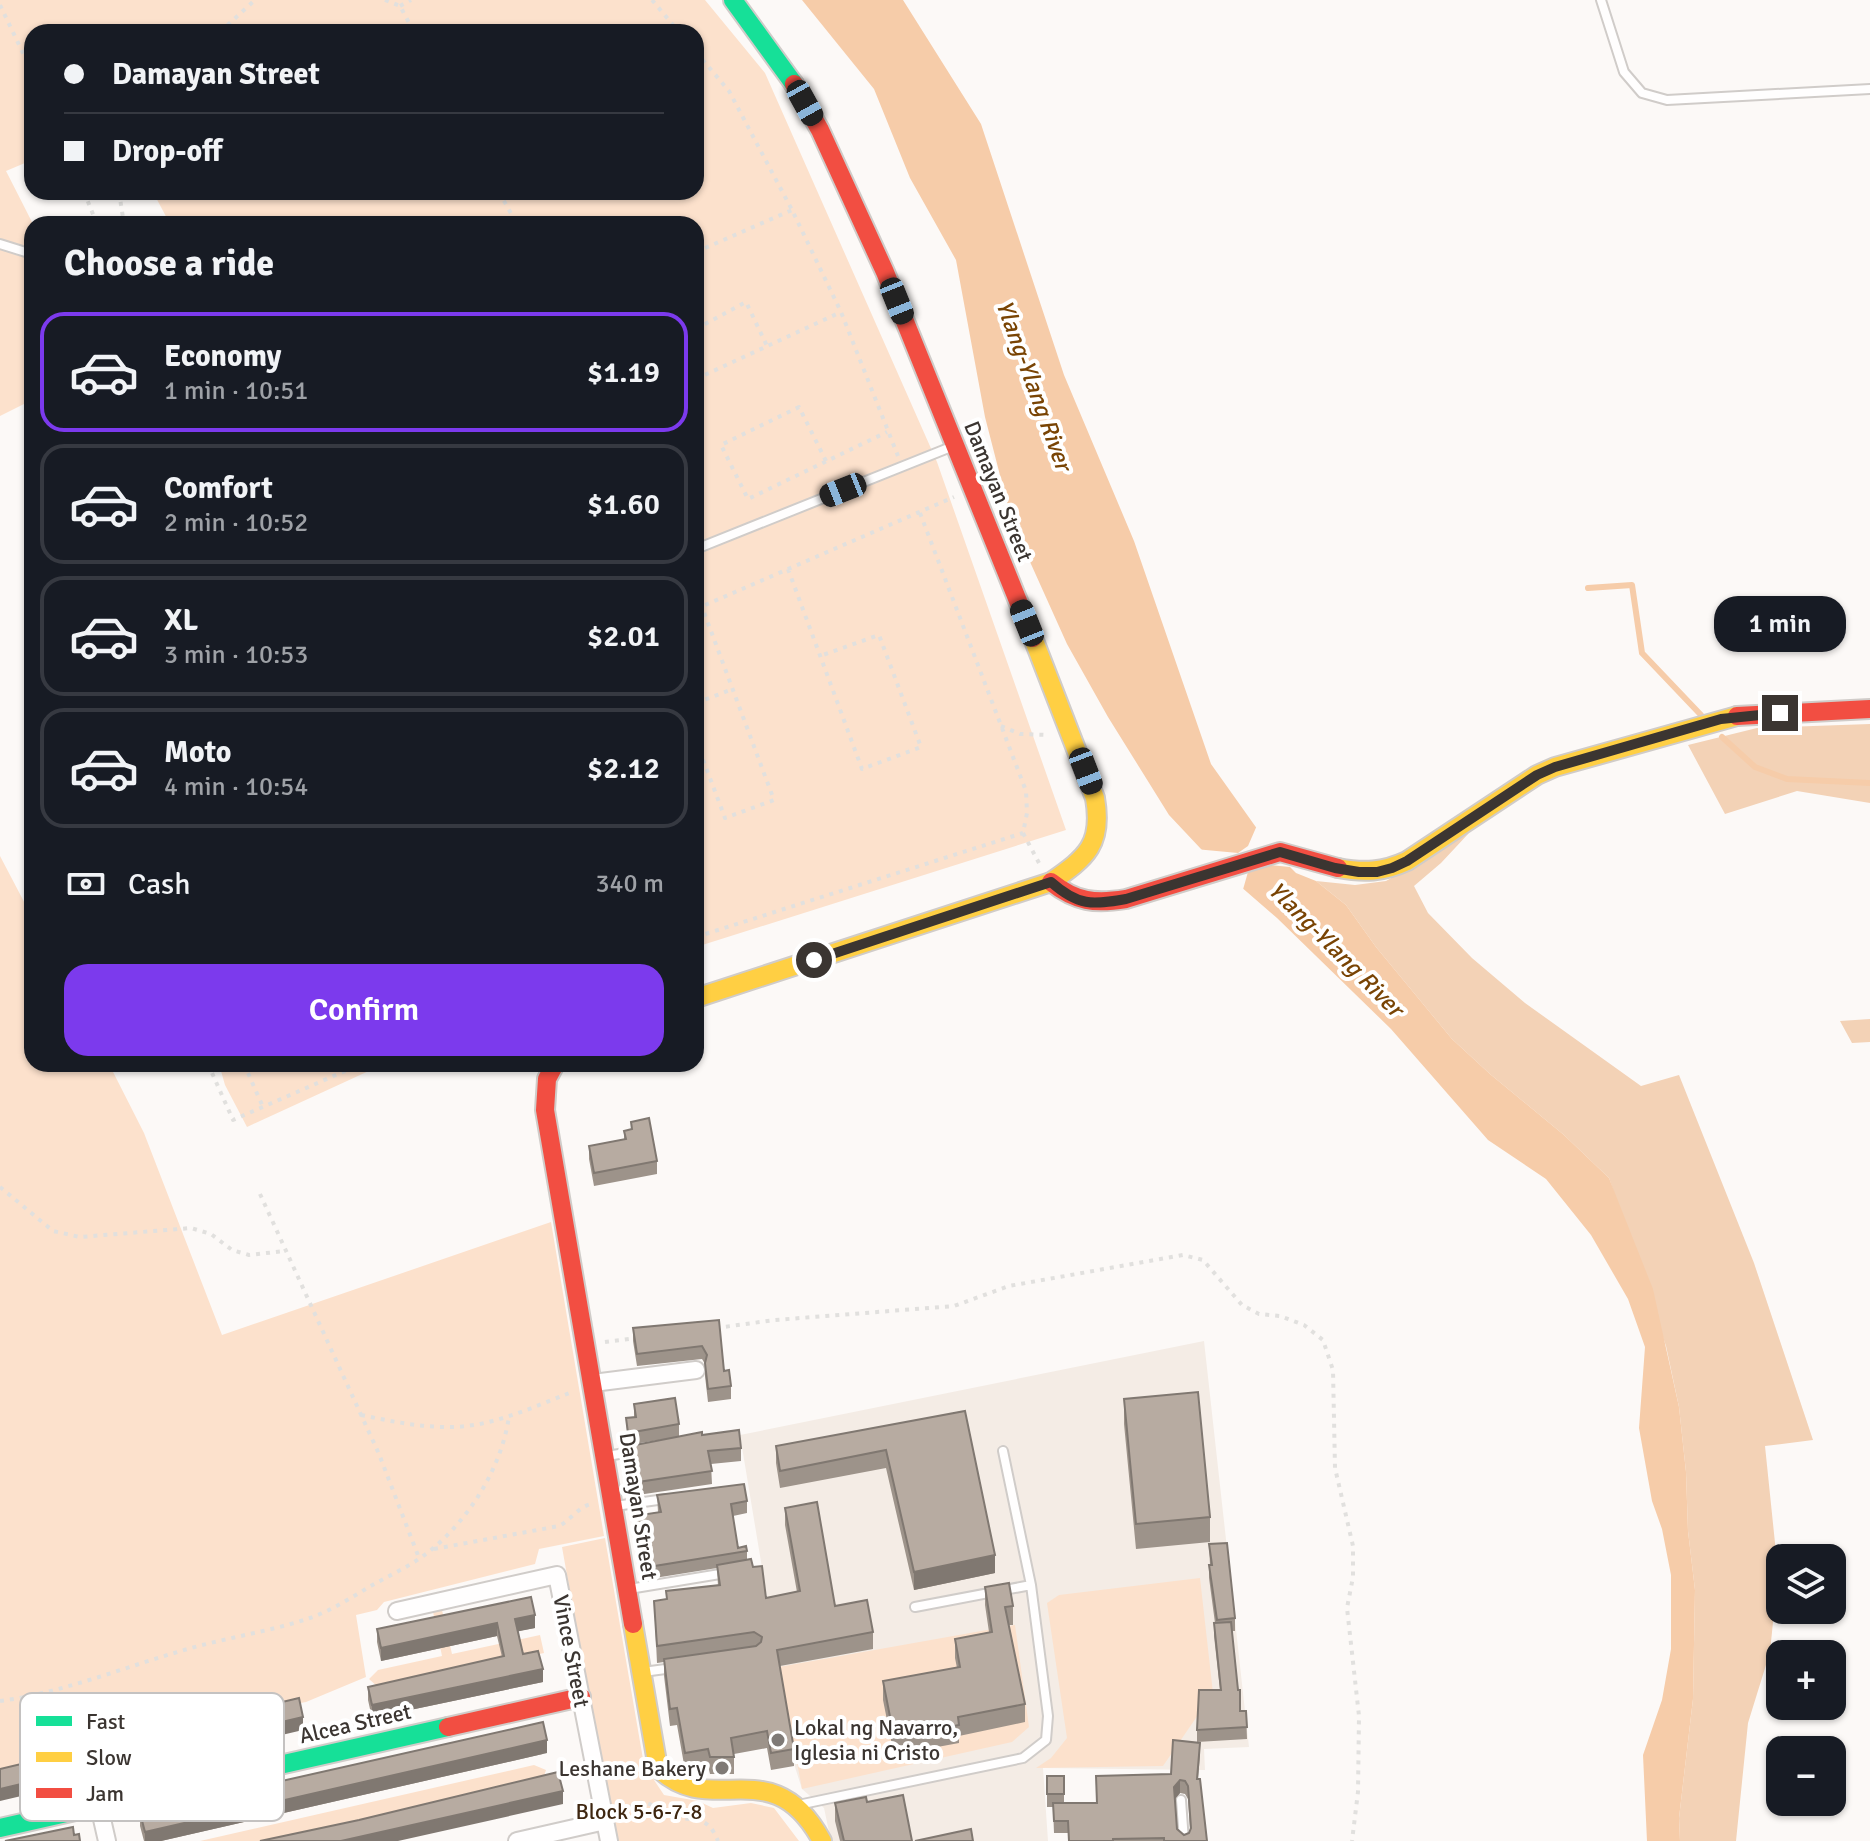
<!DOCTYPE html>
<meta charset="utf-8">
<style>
body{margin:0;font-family:Signika,sans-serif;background:#20242c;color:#f1f3f6;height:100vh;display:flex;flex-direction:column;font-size:30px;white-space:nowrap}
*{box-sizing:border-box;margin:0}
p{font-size:26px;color:#9ea1a6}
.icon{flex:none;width:44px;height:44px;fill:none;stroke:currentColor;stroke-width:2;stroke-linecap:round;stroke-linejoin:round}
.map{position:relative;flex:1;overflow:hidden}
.details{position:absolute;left:24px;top:216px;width:680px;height:856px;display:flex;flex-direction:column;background:#171b24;border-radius:24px;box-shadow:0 2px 6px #0004}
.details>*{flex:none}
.top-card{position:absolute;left:24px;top:24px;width:680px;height:176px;border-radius:24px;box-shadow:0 2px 6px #0004;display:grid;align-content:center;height:176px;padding:0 40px;background:#171b24}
.controls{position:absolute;left:1766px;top:1544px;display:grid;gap:16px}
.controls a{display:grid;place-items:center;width:80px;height:80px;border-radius:16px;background:#171b24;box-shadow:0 2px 6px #0004;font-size:40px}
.end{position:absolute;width:36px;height:36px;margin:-18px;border:10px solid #3b3531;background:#fff;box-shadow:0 0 0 4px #fff}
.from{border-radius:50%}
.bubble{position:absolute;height:56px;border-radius:24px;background:#171b24;box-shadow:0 2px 6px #0004;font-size:26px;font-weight:600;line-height:56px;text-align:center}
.car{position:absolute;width:24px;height:48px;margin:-24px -12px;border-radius:10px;box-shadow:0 0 6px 2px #0007;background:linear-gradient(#222 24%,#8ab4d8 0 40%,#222 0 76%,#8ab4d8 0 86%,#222 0)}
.top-card b{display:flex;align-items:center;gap:28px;height:76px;font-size:30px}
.top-card b+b{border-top:2px solid #363941}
.top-card i{width:20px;height:20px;background:#f1f3f6}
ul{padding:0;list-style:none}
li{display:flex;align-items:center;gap:24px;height:120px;margin:0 16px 12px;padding:0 24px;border:4px solid #363941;border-radius:24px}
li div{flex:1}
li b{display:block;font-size:30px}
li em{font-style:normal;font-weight:600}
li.current{border-color:#7c3aed}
li>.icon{width:72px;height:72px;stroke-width:1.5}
h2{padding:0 40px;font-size:36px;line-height:96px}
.pay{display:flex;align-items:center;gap:20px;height:88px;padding:0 40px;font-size:30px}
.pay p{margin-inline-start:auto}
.cta{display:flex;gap:16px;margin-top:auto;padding:16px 40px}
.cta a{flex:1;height:92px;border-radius:24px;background:#7c3aed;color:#fff;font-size:32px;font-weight:600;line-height:92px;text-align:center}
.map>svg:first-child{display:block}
</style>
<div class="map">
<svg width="1870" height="1841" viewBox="0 0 1870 1841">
<rect width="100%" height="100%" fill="#fcf9f7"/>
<path fill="#f4ece5" d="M 1204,1341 L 1249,1747 L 1204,1749 L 1205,1770 L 1043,1768 L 1048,1841 L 831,1841 L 824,1808 L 802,1789 L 795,1767 L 740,1435 Z"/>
<path fill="#fce1cc" d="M 0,0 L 705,0 L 765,73 L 937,462 L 1066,830 L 696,947 L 696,224 L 170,224 L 153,192 L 696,192 L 696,32 L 32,32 L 32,160 L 6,171 L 33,224 L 32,400 L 0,416 Z
M 0,856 L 32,917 L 32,1064 L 109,1064 L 144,1133 L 222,1335 L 551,1222 L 604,1536 L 539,1549 L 535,1564 L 384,1602 L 377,1610 L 356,1615 L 366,1677 L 306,1702 L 274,1708 L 257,1700 L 222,1709 L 220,1721 L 0,1772 Z
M 219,1064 L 384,1064 L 247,1127 L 225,1085 Z
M 605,1538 L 644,1765 L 664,1795 L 698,1801 L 713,1808 L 751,1803 L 774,1808 L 799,1841 L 614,1841 L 562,1547 Z
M 1200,1578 L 1213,1693 L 1163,1766 L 1036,1768 L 1051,1758 L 1067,1738 L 1047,1603 L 1059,1595 Z
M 442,1610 L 452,1654 L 540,1635 L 544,1653 L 379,1688 L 369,1679 L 378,1670 L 442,1656 L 433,1612 Z
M 1015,1625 L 1029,1727 L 1012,1742 L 802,1789 L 779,1667 Z
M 534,1765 L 546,1770 L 543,1779 L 267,1841 L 200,1841 Z"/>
<path fill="#f3d2b6" d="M 1870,724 L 1870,803 L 1797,791 L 1725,814 L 1688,745 L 1757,728 Z
M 1469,833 L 1441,863 L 1414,886 L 1428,913 L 1472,958 L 1525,1003 L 1641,1086 L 1679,1075 L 1754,1263 L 1813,1440 L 1765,1446 L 1778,1572 L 1770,1652 L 1748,1723 L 1736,1841 L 1680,1841 L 1679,1818 L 1693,1699 L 1695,1590 L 1688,1531 L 1686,1472 L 1679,1407 L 1666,1346 L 1609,1178 L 1564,1135 L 1490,1074 L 1452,1039 L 1376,947 L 1346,905 L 1316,881 L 1355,885 L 1386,881 Z
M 1870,1019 L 1870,1042 L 1852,1043 L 1840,1021 Z"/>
<path fill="#f6cca9" d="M 802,0 L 903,0 L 981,124 L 1064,375 L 1134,541 L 1211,764 L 1270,847 L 1296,873 L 1316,881 L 1346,905 L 1376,947 L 1452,1039 L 1490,1074 L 1564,1135 L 1609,1178 L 1653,1289 L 1679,1407 L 1686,1472 L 1688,1531 L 1695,1590 L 1693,1699 L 1679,1818 L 1680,1841 L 1647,1841 L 1643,1755 L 1662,1700 L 1671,1649 L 1671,1575 L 1662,1529 L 1652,1501 L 1639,1428 L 1645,1347 L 1628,1299 L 1591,1235 L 1546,1179 L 1488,1140 L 1391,1029 L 1277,918 L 1217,866 L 1169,815 L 1108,717 L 1067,644 L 1012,522 L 985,417 L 956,260 L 910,178 L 874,89 Z"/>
<path fill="#fcf9f7" d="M 1258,823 L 1290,867 L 1259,864 L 1248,872 L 1242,893 L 1195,849 L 1238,853 L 1248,846 Z"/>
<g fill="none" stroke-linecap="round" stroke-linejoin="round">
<path stroke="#f6cca9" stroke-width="6" d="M 1588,588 L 1632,585 L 1642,653 L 1701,715
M 1722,737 L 1755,767 L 1787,779 L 1870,783"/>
<defs>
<path id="lane" d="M 1601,0 L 1624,72 L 1642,93 L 1667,100 L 1870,89
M 0,244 L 32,254
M 696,549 L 951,447
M 607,1456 L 637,1451
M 615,1506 L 665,1499
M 629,1589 L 726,1573
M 915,1607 L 1031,1585
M 643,1672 L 673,1668
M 1181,1800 L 1184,1841
M 798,1805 L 1023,1758 L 1046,1740 L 1048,1716 L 1031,1585 L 1003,1451"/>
<path id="street" d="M 593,1383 L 696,1370
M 397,1611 L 557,1575 L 609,1841
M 99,1806 L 107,1841
M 517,1841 L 605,1821"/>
<path id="fast" d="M 733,0 L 794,84
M 0,1828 L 448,1727"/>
<path id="slow" d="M 1338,868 C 1364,873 1383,872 1407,861 L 1537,775 L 1555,767 L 1737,716
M 696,998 L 1051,882 C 1087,857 1103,844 1095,798 L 1033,638
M 633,1624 L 658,1768 C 712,1821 772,1748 822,1841"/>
<path id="jam" d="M 794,84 L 820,130 L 885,272 L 1033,638
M 1737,716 L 1870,709
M 1051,882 C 1076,902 1095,904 1126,899 L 1280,852 L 1338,868
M 555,1064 L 547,1079 L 545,1110 L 633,1624
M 448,1727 L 581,1697"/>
</defs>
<use href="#lane" stroke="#d0ccc9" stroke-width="12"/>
<use href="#street" stroke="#d0ccc9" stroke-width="20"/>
<use href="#fast" stroke="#d0ccc9" stroke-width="22"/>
<use href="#slow" stroke="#d0ccc9" stroke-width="22"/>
<use href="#jam" stroke="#d0ccc9" stroke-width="22"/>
<path stroke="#e1e0de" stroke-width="4" stroke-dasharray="4 6" stroke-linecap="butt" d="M 385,0 L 400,6 L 414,32
M 652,0 L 679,32
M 0,5 L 32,72
M 400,6 L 411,0
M 220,32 L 255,0
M 696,52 L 729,91 L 792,210 L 841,312 L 898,456
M 84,192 L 97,224
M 119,192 L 124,224
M 499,192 L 517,224
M 696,252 L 792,210
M 696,329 L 746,302 L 767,346
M 696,379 L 841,312
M 826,461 L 799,407 L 721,445 L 748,499 L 887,432
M 920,513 L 1026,791 L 1027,813 L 1023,833 L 1039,863
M 788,569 L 862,769 L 921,747 L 879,635 L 820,656
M 696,609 L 954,497
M 696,703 L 733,689
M 1001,726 L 1020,734 L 1049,735
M 696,741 L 725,818 L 774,800 L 702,607
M 696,937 L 1023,833
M 208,1064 L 233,1120 L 361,1064
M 244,1064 L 263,1107
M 0,1187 L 53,1231 L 80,1237 L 191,1228 L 211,1234 L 232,1250 L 249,1255 L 285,1251
M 260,1194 L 379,1454 L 419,1558
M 716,1328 L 775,1320 L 954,1306 L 1009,1286 L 1183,1255 L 1203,1260 L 1242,1305 L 1259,1314 L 1280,1316 L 1304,1325 L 1323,1340 L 1333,1370 L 1335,1468 L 1353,1546 L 1353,1577 L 1347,1608 L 1359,1716 L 1358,1792 L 1352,1841
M 605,1342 L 636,1338
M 361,1415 C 390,1421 418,1427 447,1427 C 490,1428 533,1407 572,1392
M 434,1549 L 559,1526 C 571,1520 578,1507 591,1504
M 0,1701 C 61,1693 122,1668 181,1651 C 223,1638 269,1632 310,1618 C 330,1611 351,1598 369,1587 C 390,1575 413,1565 431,1550 C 471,1517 502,1466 509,1416
M 622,1814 C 644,1792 651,1807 672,1815 C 695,1824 706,1812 718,1841"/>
<use href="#lane" stroke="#fffefe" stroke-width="8"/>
<use href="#street" stroke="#fffefe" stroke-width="16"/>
<use href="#fast" stroke="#16e098" stroke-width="18"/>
<use href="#slow" stroke="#ffcf43" stroke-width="18"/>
<use href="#jam" stroke="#f24e42" stroke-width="18"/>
</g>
<path fill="#9d938a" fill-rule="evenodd" d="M 631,1122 L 657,1161 L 657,1174 L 594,1186 L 589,1159 L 589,1146 L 624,1139 L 624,1131 L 631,1129 Z
M 719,1320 L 724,1371 L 731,1386 L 731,1399 L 708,1402 L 705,1376 L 705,1364 L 702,1359 L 637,1366 L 633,1341 L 633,1328 Z
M 1124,1399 L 1210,1517 L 1210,1542 L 1136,1549 L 1124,1424 Z
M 634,1404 L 679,1424 L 679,1437 L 702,1435 L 741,1448 L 741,1461 L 711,1464 L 712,1484 L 631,1496 L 627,1466 L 627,1453 L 630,1453 L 630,1446 L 665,1439 L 628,1445 L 626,1418 L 634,1417 Z
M 965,1411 L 995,1573 L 914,1590 L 886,1468 L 780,1488 L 776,1463 L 776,1446 Z
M 657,1495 L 747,1501 L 747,1513 L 733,1516 L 738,1548 L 747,1551 L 747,1560 L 753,1567 L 766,1598 L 797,1592 L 785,1525 L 785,1508 L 835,1606 L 873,1632 L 873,1649 L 780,1666 L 794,1749 L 794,1766 L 771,1770 L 767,1748 L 734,1754 L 734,1774 L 710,1774 L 708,1766 L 685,1770 L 677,1725 L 670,1726 L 664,1676 L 664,1662 L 657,1663 L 654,1601 L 666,1599 L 666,1591 L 718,1586 L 717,1568 L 642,1580 L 634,1528 L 634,1516 L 658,1512 Z
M 1209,1544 L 1235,1618 L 1235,1631 L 1232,1631 L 1240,1711 L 1246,1711 L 1247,1739 L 1197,1742 L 1200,1755 L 1198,1779 L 1207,1841 L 1068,1841 L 1068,1833 L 1054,1833 L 1053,1807 L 1047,1807 L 1047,1776 L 1064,1776 L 1064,1803 L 1096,1803 L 1171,1774 L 1197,1742 L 1197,1730 L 1220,1690 L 1214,1636 L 1214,1623 L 1215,1623 L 1209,1578 L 1209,1565 L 1210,1565 ZM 1180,1793 L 1185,1794 L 1188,1799 L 1190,1830 L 1189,1833 L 1184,1835 L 1177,1829 L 1175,1799 Z
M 985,1587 L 1013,1606 L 1013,1625 L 1009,1625 L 1025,1704 L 1025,1722 L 959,1736 L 959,1743 L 894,1755 L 883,1700 L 883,1681 L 957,1668 L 955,1658 L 955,1639 L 989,1632 L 985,1605 Z
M 531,1597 L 535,1628 L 518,1631 L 523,1654 L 543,1682 L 372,1718 L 368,1700 L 368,1687 L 502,1657 L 497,1636 L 381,1661 L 377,1642 L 377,1629 Z
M 547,1753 L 161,1841 L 144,1841 L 140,1826 L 140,1813 Z
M 867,1802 L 912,1841 L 840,1841 L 835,1821 L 835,1803 Z"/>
<path fill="#807871" d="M 995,1555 L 995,1573 L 914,1590 L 914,1572 Z
M 535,1615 L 535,1628 L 515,1632 L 515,1619 Z
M 497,1623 L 497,1636 L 381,1661 L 381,1648 Z
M 543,1669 L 543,1682 L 372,1718 L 372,1705 Z
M 303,1717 L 303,1730 L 0,1801 L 0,1789 Z
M 547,1740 L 547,1753 L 161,1841 L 145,1841 L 145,1832 Z
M 1180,1780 L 1180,1793 L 1174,1800 L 1174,1787 Z
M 563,1791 L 563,1804 L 398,1841 L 341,1841 Z"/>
<path fill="#b7aba1" stroke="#807871" stroke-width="2" fill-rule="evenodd" d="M 649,1118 L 657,1161 L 594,1173 L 589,1146 L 626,1139 L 624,1131 L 632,1129 L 631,1122 Z
M 719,1320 L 724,1371 L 729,1370 L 731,1386 L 708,1389 L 705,1363 L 707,1355 L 702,1346 L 637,1354 L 633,1328 Z
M 1198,1392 L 1210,1517 L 1136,1524 L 1124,1399 Z
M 675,1398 L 679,1424 L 628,1433 L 626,1418 L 636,1417 L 634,1404 Z
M 965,1411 L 995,1555 L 914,1572 L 886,1450 L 780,1471 L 776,1446 Z
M 739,1430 L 741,1448 L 708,1451 L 712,1471 L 631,1483 L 627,1453 L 631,1453 L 630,1446 L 702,1432 L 702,1435 Z
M 744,1484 L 747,1501 L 731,1504 L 738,1548 L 746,1546 L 747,1551 L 642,1568 L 634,1516 L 661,1512 L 657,1495 Z
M 817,1502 L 835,1606 L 867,1600 L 873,1632 L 777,1650 L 794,1749 L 771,1753 L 767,1731 L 731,1738 L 734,1757 L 710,1757 L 708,1749 L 685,1753 L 677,1708 L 670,1709 L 664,1659 L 756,1646 L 761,1642 L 762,1637 L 754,1632 L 657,1646 L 654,1601 L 667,1599 L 666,1591 L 720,1585 L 717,1565 L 751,1559 L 753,1567 L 762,1566 L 766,1598 L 800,1591 L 785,1508 Z
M 1227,1543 L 1235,1618 L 1217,1620 L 1209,1565 L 1212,1565 L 1209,1544 Z
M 1009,1583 L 1013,1606 L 1005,1607 L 1025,1704 L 958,1717 L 959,1725 L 894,1737 L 883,1681 L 960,1667 L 955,1639 L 992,1632 L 985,1587 Z
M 531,1597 L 535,1615 L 515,1619 L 523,1654 L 538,1651 L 543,1669 L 372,1705 L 368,1687 L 504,1656 L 497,1623 L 381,1648 L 377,1629 Z
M 1231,1622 L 1238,1690 L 1240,1690 L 1240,1711 L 1246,1711 L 1247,1727 L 1197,1730 L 1199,1690 L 1221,1690 L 1214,1623 Z
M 299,1698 L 303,1717 L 0,1789 L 0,1769 Z
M 543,1722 L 547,1740 L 145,1832 L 140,1813 Z
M 1173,1740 L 1200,1743 L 1197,1779 L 1200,1779 L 1207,1841 L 1164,1841 L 1164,1838 L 1113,1839 L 1113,1841 L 1069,1841 L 1068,1821 L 1054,1821 L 1053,1803 L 1097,1803 L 1096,1776 L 1171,1774 ZM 1180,1780 L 1185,1781 L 1188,1786 L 1191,1828 L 1189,1833 L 1184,1835 L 1177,1829 L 1174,1787 Z
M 558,1772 L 563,1791 L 341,1841 L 260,1841 L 359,1820 Z
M 1047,1776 L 1064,1776 L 1064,1794 L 1047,1794 Z
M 903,1795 L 912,1841 L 844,1841 L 835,1803 L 866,1797 L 867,1802 Z
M 73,1827 L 74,1835 L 79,1834 L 80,1841 L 5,1841 Z
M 971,1829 L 973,1841 L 915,1841 Z"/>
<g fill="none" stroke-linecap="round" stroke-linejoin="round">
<path stroke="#3b3531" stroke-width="10" d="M 814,960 L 1051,882 C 1078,906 1092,905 1126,899 L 1280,852 L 1335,868 L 1359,872 L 1377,872 L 1392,868 L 1407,861 L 1537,775 L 1555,767 L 1721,719 L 1780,713"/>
</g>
<g fill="#7f7a76" stroke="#fff" stroke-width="3">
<circle cx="778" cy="1740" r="8"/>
<circle cx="722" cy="1768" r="8"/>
</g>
<g text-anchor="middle" stroke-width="8" stroke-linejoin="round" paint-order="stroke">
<g font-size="22" fill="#3b3531" stroke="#fff">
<text transform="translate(999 491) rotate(68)" y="8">Damayan Street</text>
<text transform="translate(639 1506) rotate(81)" y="8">Damayan Street</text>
<text transform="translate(572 1651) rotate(79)" y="8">Vince Street</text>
<text transform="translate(355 1723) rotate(-13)" y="8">Alcea Street</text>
</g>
<g font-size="22" fill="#3b3531" stroke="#fff" text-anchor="start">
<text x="794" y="1735">Lokal ng Navarro,<tspan x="794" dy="25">Iglesia ni Cristo</tspan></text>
<text x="706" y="1776" text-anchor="end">Leshane Bakery</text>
</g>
<g font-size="22" fill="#3e2610" stroke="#fff">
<text x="639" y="1819">Block 5-6-7-8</text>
</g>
<g font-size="24" font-style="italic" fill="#794404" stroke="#fff">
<text transform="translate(1034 385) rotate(70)" y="8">Ylang-Ylang River</text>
<text transform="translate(1336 949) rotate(45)" y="8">Ylang-Ylang River</text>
</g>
</g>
<rect x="20" y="1693" width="264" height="128" rx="12" fill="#fff" stroke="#c4c2c1" stroke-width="2"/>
<rect x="36" y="1716" width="36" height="10" fill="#16e098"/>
<rect x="36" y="1752" width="36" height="10" fill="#ffcf43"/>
<rect x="36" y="1788" width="36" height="10" fill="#f24e42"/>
<g font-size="22" fill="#3b3531">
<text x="86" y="1729">Fast</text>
<text x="86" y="1765">Slow</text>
<text x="86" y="1801">Jam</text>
</g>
</svg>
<div class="controls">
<a><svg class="icon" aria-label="layers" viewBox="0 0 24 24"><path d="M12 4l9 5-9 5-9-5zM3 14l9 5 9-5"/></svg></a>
<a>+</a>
<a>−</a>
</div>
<i class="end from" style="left:814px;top:960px"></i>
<i class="end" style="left:1780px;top:713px"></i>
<div class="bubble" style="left:1714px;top:596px;width:132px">1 min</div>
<i class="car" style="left:805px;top:103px;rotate:151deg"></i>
<i class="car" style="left:897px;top:301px;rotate:158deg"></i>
<i class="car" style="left:843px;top:490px;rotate:248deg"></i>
<i class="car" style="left:1027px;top:623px;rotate:338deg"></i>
<i class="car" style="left:1086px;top:771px;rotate:159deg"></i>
<div class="top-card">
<b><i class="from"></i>Damayan Street</b>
<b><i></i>Drop-off</b>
</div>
<section class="details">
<h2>Choose a ride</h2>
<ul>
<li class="current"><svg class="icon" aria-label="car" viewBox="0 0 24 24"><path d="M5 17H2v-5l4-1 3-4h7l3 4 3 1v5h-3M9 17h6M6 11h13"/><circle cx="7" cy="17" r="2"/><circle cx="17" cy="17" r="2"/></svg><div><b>Economy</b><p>1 min · 10:51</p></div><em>$1.19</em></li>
<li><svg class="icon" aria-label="car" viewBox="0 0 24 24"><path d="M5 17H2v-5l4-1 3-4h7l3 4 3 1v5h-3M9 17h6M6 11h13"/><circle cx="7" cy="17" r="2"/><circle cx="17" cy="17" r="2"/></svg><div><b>Comfort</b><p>2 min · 10:52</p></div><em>$1.60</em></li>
<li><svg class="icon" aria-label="car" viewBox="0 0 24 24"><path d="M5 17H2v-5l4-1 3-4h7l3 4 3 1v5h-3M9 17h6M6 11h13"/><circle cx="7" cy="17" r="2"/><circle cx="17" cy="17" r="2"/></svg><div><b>XL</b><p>3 min · 10:53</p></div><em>$2.01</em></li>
<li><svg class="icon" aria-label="car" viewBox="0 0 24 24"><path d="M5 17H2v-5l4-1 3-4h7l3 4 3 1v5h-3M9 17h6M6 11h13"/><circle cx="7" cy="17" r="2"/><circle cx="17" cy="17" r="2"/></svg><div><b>Moto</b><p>4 min · 10:54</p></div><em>$2.12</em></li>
</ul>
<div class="pay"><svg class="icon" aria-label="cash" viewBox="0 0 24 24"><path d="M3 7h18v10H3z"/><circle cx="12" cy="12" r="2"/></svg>Cash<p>340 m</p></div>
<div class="cta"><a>Confirm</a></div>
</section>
</div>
